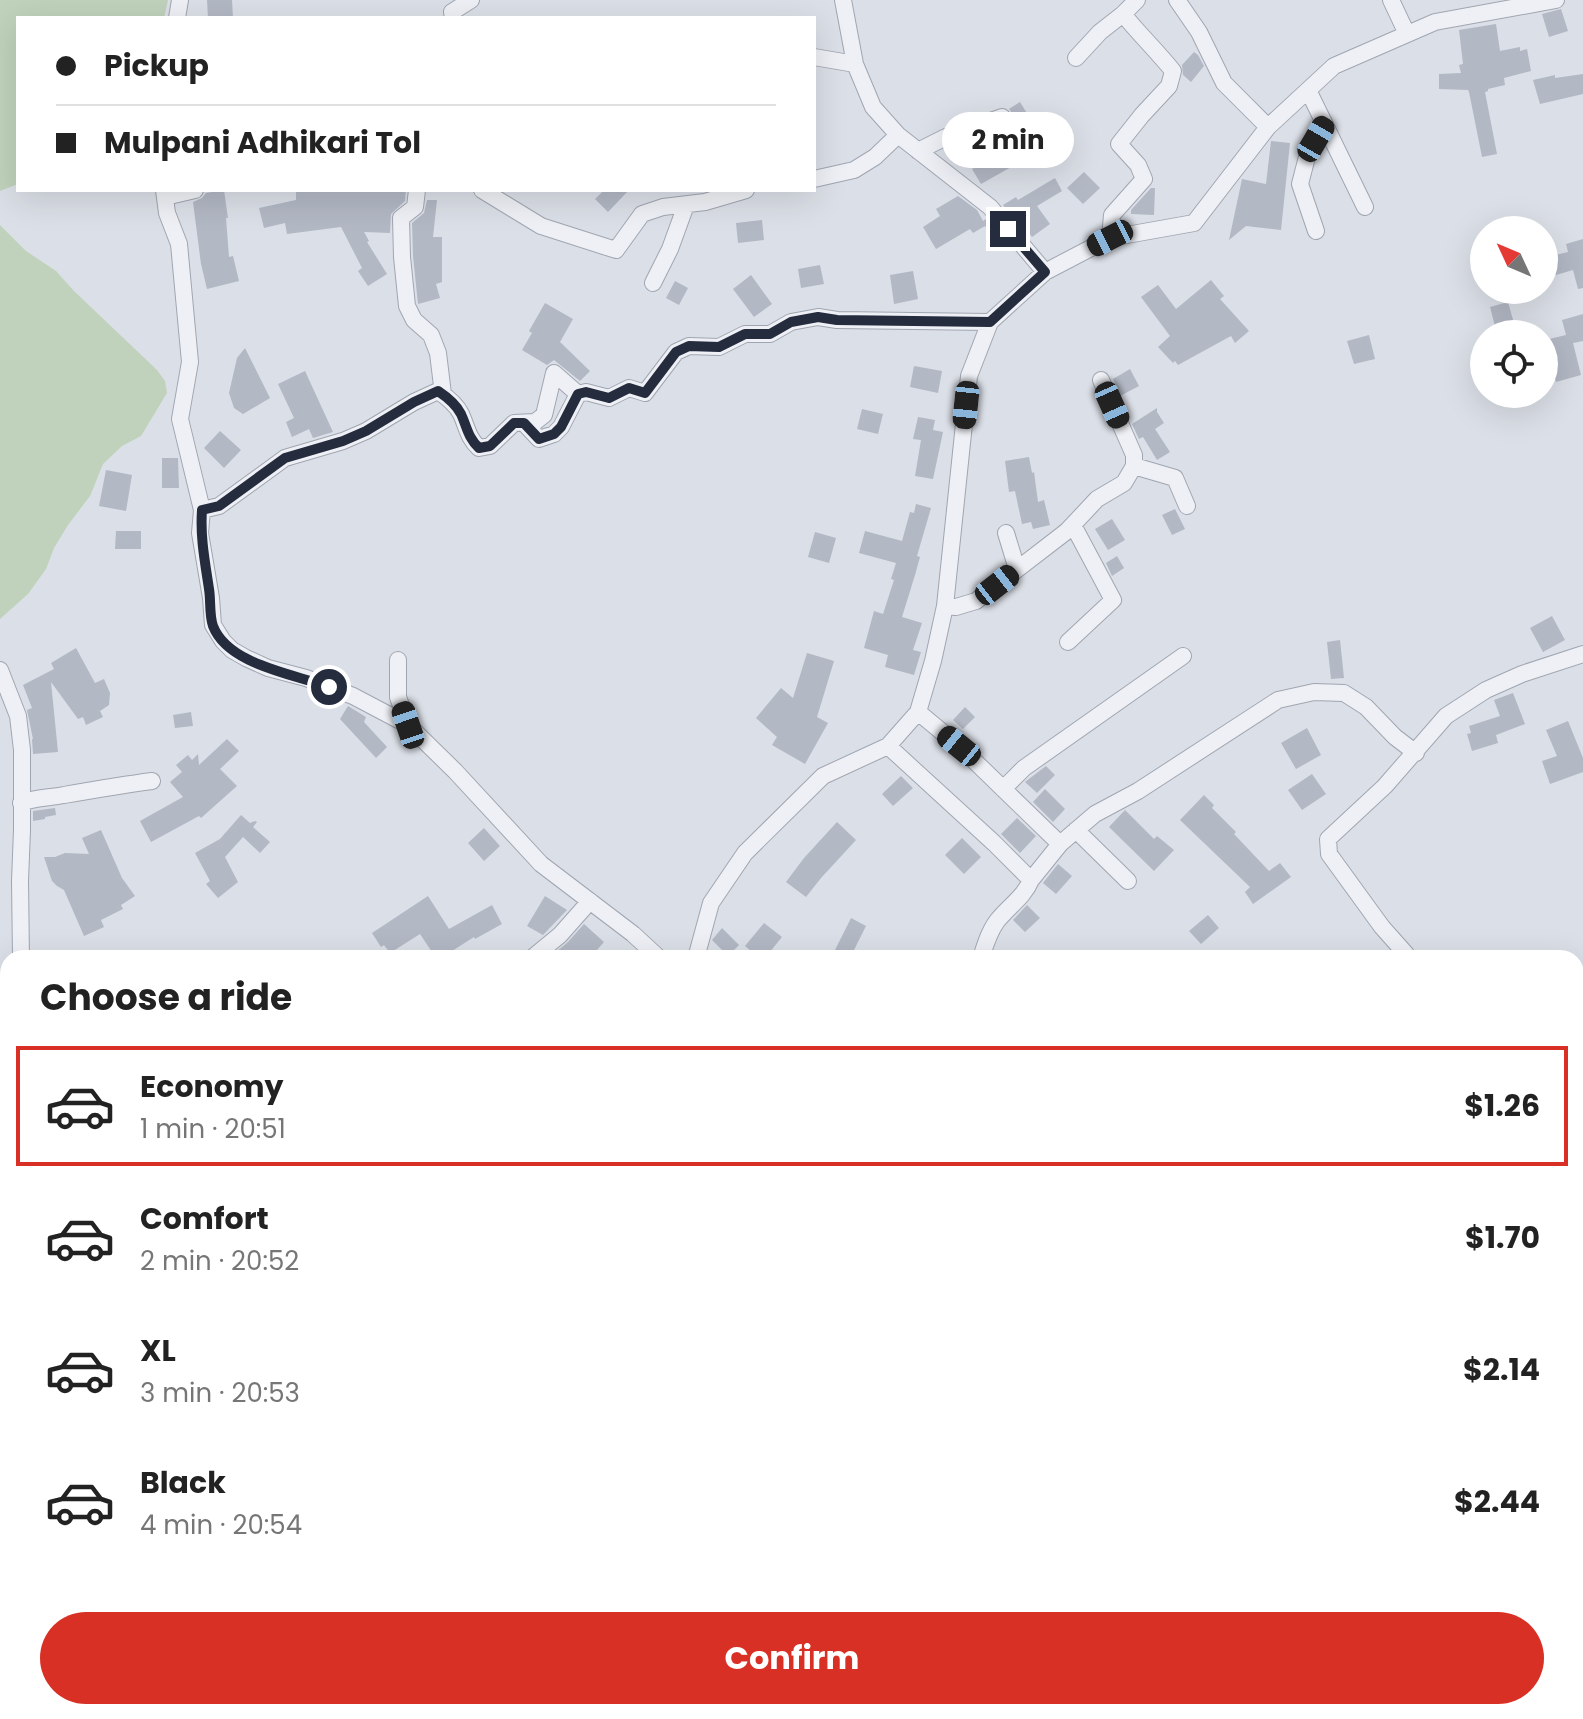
<!DOCTYPE html>
<meta charset="utf-8">
<style>
body{margin:0;font-family:Poppins,sans-serif;background:#f6f6f6;color:#222;height:100vh;display:flex;flex-direction:column;font-size:30px;white-space:nowrap}
*{box-sizing:border-box;margin:0}
p{font-size:26px;color:#767676}
.icon{flex:none;width:44px;height:44px;fill:none;stroke:currentColor;stroke-width:2;stroke-linecap:round;stroke-linejoin:round}
.map{position:relative;flex:1;overflow:hidden}
.side{position:absolute;left:0px;top:950px;width:1584px;height:770px;display:flex;flex-direction:column;background:#fff;border-radius:24px 24px 0 0;box-shadow:0 8px 32px #0002}
.side>*{flex:none}
.banner{position:absolute;left:16px;top:16px;width:800px;height:176px;border-radius:0px;box-shadow:0 8px 32px #0002;display:grid;align-content:center;height:176px;padding:0 40px;background:#fff}
.needle{width:52px;rotate:314deg}
.tools{position:absolute;left:1470px;top:216px;display:grid;gap:16px}
.tools a{display:grid;place-items:center;width:88px;height:88px;border-radius:50%;background:#fff;box-shadow:0 8px 32px #0002;font-size:40px}
.end{position:absolute;width:36px;height:36px;margin:-18px;border:10px solid #242c3e;background:#fff;box-shadow:0 0 0 4px #fff}
.from{border-radius:50%}
.bubble{position:absolute;height:56px;border-radius:28px;background:#fff;box-shadow:0 8px 32px #0002;font-size:26px;font-weight:700;line-height:56px;text-align:center}
.car{position:absolute;width:24px;height:48px;margin:-24px -12px;border-radius:10px;box-shadow:0 0 6px 2px #0007;background:linear-gradient(#222 24%,#8ab4d8 0 40%,#222 0 76%,#8ab4d8 0 86%,#222 0)}
.banner b{display:flex;align-items:center;gap:28px;height:76px;font-size:30px}
.banner b+b{border-top:2px solid #e0e0e0}
.banner i{width:20px;height:20px;background:#222}
ul{padding:0;list-style:none}
li{display:flex;align-items:center;gap:24px;height:120px;margin:0 16px 12px;padding:0 24px;border:4px solid transparent;border-radius:0px}
li div{flex:1}
li b{display:block;font-size:30px}
li em{font-style:normal;font-weight:700}
li.current{border-color:#d93025}
li>.icon{width:72px;height:72px;stroke-width:1.5}
h2{padding:0 40px;font-size:36px;line-height:96px}
.primary-button{display:flex;gap:16px;margin-top:auto;padding:16px 40px}
.primary-button a{flex:1;height:92px;border-radius:48px;background:#d93025;color:#fff;font-size:32px;font-weight:700;line-height:92px;text-align:center}
.map>svg:first-child{display:block}
</style>
<div class="map">
<svg width="1583" height="1719" viewBox="0 0 1583 1719">
<rect width="100%" height="100%" fill="#dbdfe7"/>
<path fill="#c0d2bb" d="M 0,0 L 168,0 L 164,18 L 18,18 L 18,184 L 0,191 Z
M 0,225 L 26,251 L 56,271 L 74,291 L 157,370 L 165,381 L 167,393 L 141,436 L 122,446 L 103,464 L 90,496 L 68,525 L 54,548 L 46,569 L 28,594 L 0,619 Z
M 1576,1191 L 1583,1195 L 1583,1406 L 1576,1402 Z"/>
<path fill="#b2b8c4" d="M 207,0 L 232,0 L 233,18 L 208,18 Z
M 1561,9 L 1568,31 L 1549,37 L 1542,14 Z
M 1496,24 L 1500,51 L 1520,47 L 1520,51 L 1527,49 L 1531,71 L 1504,78 L 1505,85 L 1488,89 L 1488,91 L 1485,92 L 1497,154 L 1482,157 L 1469,92 L 1468,90 L 1439,89 L 1439,74 L 1461,73 L 1459,65 L 1463,64 L 1459,30 Z
M 1194,52 L 1198,55 L 1204,66 L 1191,82 L 1183,75 L 1182,65 Z
M 1583,74 L 1583,94 L 1540,104 L 1533,80 L 1555,75 L 1555,78 Z
M 1020,102 L 1033,123 L 1020,132 L 1013,120 L 1013,114 L 1009,109 Z
M 1271,141 L 1290,143 L 1281,230 L 1246,226 L 1229,240 L 1242,179 L 1266,184 Z
M 1005,151 L 1013,166 L 981,184 L 972,169 Z
M 1084,172 L 1100,188 L 1083,204 L 1067,188 Z
M 1055,178 L 1062,191 L 1037,206 L 1050,224 L 1032,237 L 1017,216 L 1014,218 L 1003,205 L 1016,197 L 1018,200 Z
M 1151,188 L 1155,188 L 1154,215 L 1131,214 L 1131,210 Z
M 224,190 L 228,218 L 226,218 L 229,257 L 233,256 L 239,281 L 207,289 L 201,264 L 193,202 L 202,198 L 206,193 Z
M 296,190 L 406,190 L 405,201 L 391,214 L 390,233 L 364,232 L 369,241 L 367,242 L 387,274 L 368,286 L 358,271 L 362,268 L 341,227 L 287,234 L 285,223 L 264,228 L 259,208 L 296,200 Z
M 604,190 L 629,190 L 608,212 L 595,199 Z
M 958,196 L 977,210 L 983,221 L 986,219 L 994,228 L 988,231 L 985,226 L 973,233 L 970,229 L 936,249 L 923,227 L 940,216 L 936,209 Z
M 427,200 L 437,200 L 433,237 L 442,237 L 442,282 L 436,284 L 440,298 L 418,304 L 413,256 L 412,223 L 424,213 Z
M 762,220 L 764,240 L 738,243 L 736,223 Z
M 1583,239 L 1583,288 L 1578,289 L 1573,270 L 1556,275 L 1551,256 L 1568,252 L 1566,244 Z
M 820,265 L 824,284 L 801,288 L 798,269 Z
M 913,271 L 918,299 L 894,304 L 890,275 Z
M 751,275 L 772,304 L 754,317 L 733,289 Z
M 1211,280 L 1224,296 L 1220,299 L 1249,331 L 1235,343 L 1231,336 L 1178,365 L 1175,361 L 1173,363 L 1158,347 L 1170,336 L 1141,297 L 1158,285 L 1176,309 Z
M 675,281 L 688,288 L 679,305 L 666,298 Z
M 1508,302 L 1517,334 L 1497,334 L 1490,307 Z
M 545,303 L 573,319 L 560,342 L 590,371 L 580,381 L 554,360 L 547,365 L 522,350 L 532,333 L 529,331 Z
M 1583,314 L 1583,341 L 1573,343 L 1581,375 L 1556,382 L 1545,340 L 1566,335 L 1562,320 Z
M 1369,335 L 1375,359 L 1354,364 L 1347,341 Z
M 245,348 L 270,398 L 243,414 L 234,408 L 229,393 L 237,358 Z
M 914,366 L 942,371 L 938,393 L 910,387 Z
M 1130,369 L 1139,386 L 1120,396 L 1113,379 Z
M 305,371 L 333,432 L 313,438 L 309,429 L 292,437 L 286,422 L 294,418 L 278,384 Z
M 1157,408 L 1157,412 L 1164,423 L 1155,429 L 1170,452 L 1157,460 L 1143,437 L 1139,439 L 1132,424 Z
M 862,409 L 883,414 L 878,434 L 857,429 Z
M 918,417 L 935,420 L 933,430 L 943,432 L 933,479 L 915,476 L 921,440 L 913,439 Z
M 220,431 L 241,450 L 224,468 L 204,448 Z
M 1029,457 L 1032,473 L 1034,472 L 1038,502 L 1044,500 L 1050,525 L 1033,529 L 1031,522 L 1022,524 L 1015,491 L 1009,492 L 1005,461 Z
M 162,458 L 178,458 L 179,488 L 162,488 Z
M 106,470 L 132,475 L 126,511 L 99,506 Z
M 916,504 L 931,508 L 917,556 L 920,557 L 915,575 L 902,617 L 922,623 L 913,650 L 921,652 L 914,675 L 885,667 L 888,655 L 864,648 L 874,611 L 883,614 L 894,580 L 891,579 L 896,563 L 859,553 L 865,531 L 902,541 L 910,512 L 914,513 Z
M 1175,509 L 1185,529 L 1172,535 L 1162,515 Z
M 1112,519 L 1125,540 L 1108,550 L 1095,529 Z
M 116,531 L 141,531 L 141,549 L 115,549 Z
M 815,532 L 836,538 L 829,563 L 808,557 Z
M 1117,556 L 1124,568 L 1112,576 L 1106,563 Z
M 1552,616 L 1565,640 L 1543,652 L 1530,628 Z
M 1340,640 L 1344,678 L 1331,679 L 1327,642 Z
M 76,648 L 95,683 L 104,679 L 110,693 L 109,705 L 100,711 L 103,717 L 86,725 L 83,717 L 78,719 L 51,682 L 58,752 L 33,754 L 32,739 L 33,739 L 27,710 L 32,708 L 23,685 L 54,669 L 51,663 Z
M 807,653 L 834,661 L 817,717 L 828,723 L 805,764 L 772,745 L 777,737 L 756,718 L 781,688 L 793,698 Z
M 1513,693 L 1525,724 L 1496,735 L 1498,743 L 1472,751 L 1467,734 L 1471,733 L 1469,726 L 1500,716 L 1494,700 Z
M 348,706 L 366,717 L 364,722 L 387,747 L 376,758 L 340,719 Z
M 965,707 L 975,717 L 963,729 L 953,720 Z
M 191,712 L 193,726 L 175,728 L 173,715 Z
M 1568,721 L 1583,758 L 1583,772 L 1550,784 L 1542,761 L 1557,756 L 1546,730 Z
M 1307,728 L 1321,755 L 1296,769 L 1281,743 Z
M 227,739 L 239,751 L 220,769 L 237,786 L 201,818 L 199,816 L 151,842 L 140,821 L 183,797 L 170,782 L 182,772 L 176,765 L 188,755 L 192,760 L 198,754 L 199,765 Z
M 1046,766 L 1055,775 L 1037,793 L 1025,782 Z
M 1312,774 L 1326,794 L 1302,810 L 1288,790 Z
M 901,776 L 913,788 L 893,806 L 882,794 Z
M 1045,789 L 1065,809 L 1053,822 L 1033,802 Z
M 1204,795 L 1214,805 L 1212,808 L 1236,832 L 1234,834 L 1269,871 L 1280,863 L 1291,877 L 1253,904 L 1245,892 L 1250,887 L 1180,820 Z
M 55,808 L 56,815 L 45,817 L 45,819 L 33,821 L 33,811 Z
M 1125,810 L 1154,839 L 1157,836 L 1174,850 L 1154,871 L 1109,827 Z
M 241,815 L 250,823 L 255,821 L 257,822 L 253,827 L 270,842 L 260,853 L 243,837 L 225,857 L 238,882 L 218,898 L 206,884 L 210,881 L 195,853 L 220,839 Z
M 1017,818 L 1036,836 L 1020,853 L 1001,834 Z
M 837,822 L 856,840 L 821,878 L 806,897 L 786,882 L 804,858 Z
M 484,828 L 500,846 L 484,861 L 468,843 Z
M 101,830 L 122,878 L 135,896 L 121,905 L 123,909 L 101,920 L 104,927 L 84,936 L 64,890 L 57,886 L 52,881 L 44,857 L 55,857 L 65,853 L 89,854 L 82,838 Z
M 962,838 L 981,857 L 964,874 L 945,855 Z
M 1058,864 L 1072,876 L 1056,894 L 1043,883 Z
M 428,896 L 449,929 L 492,905 L 502,924 L 475,939 L 474,937 L 441,958 L 436,958 L 420,934 L 390,953 L 384,945 L 381,947 L 372,933 Z
M 545,896 L 567,910 L 543,935 L 527,926 Z
M 1027,905 L 1040,918 L 1025,932 L 1013,920 Z
M 1208,915 L 1219,928 L 1201,944 L 1189,931 Z
M 851,918 L 866,926 L 850,958 L 831,958 Z
M 764,923 L 782,937 L 765,958 L 759,958 L 745,946 Z
M 584,924 L 604,942 L 590,958 L 549,958 L 568,942 Z
M 722,928 L 739,945 L 728,956 L 712,940 Z"/>
<g fill="none" stroke-linecap="round" stroke-linejoin="round">
<defs>
<path id="street" d="M 843,0 L 855,64 L 873,107 L 898,135 L 990,207 L 1045,272
M 1177,0 L 1199,32 L 1224,83 L 1268,127
M 1391,0 L 1407,34
M 1123,14 L 1137,0
M 177,18 L 180,0
M 453,18 L 452,12 L 471,0
M 814,57 L 855,64
M 1076,58 L 1100,32 L 1123,14 C 1139,34 1157,51 1173,71 L 1169,86 L 1142,115 L 1119,144 L 1138,165 L 1144,179 L 1112,215 L 1110,238
M 1308,90 L 1365,207
M 918,151 L 946,137 L 1002,117
M 814,179 L 854,170 L 875,157 L 898,135
M 164,190 L 167,213 L 179,244 L 190,362 L 180,419 L 202,510 L 200,533 L 211,598 L 213,625 L 223,641 L 232,650 L 246,658 L 268,668 L 306,678 L 353,696 L 408,725 L 455,771 L 541,864 L 633,934 L 659,958
M 417,190 L 415,207 L 401,218 L 402,257 L 407,306 L 414,320 L 431,335 L 438,353 L 443,394
M 482,190 L 541,226 L 616,250 L 642,214 L 663,207 L 705,202 L 746,190
M 165,197 L 195,190
M 1316,231 L 1300,184 L 1308,153 L 1325,125
M 653,283 L 670,249 L 686,205
M 578,394 L 586,392 L 609,398 L 629,388 L 645,393 L 676,352 L 689,346 L 719,347 L 745,334 L 770,334 L 791,322 L 818,317 L 837,320 L 990,322
M 524,423 L 539,439 L 554,434 L 561,427 L 578,394
M 1134,466 L 1175,478 L 1187,506
M 202,510 L 219,506 L 285,458 L 343,441 L 366,431 L 414,402 L 438,391 C 447,397 456,404 461,414 C 467,427 468,438 479,448 L 490,446 L 514,423 L 535,422 L 544,415 L 554,373 L 578,394
M 1006,533 L 1017,569
M 945,606 L 956,607 L 976,601 L 1067,531 L 1097,499 L 1124,483 L 1134,466 L 1134,455 L 1101,380
M 1068,642 L 1113,600 L 1073,525
M 398,660 L 398,697 L 408,725
M 0,670 L 18,716 L 22,750 L 22,830 L 20,881 L 21,958
M 918,712 L 959,746 L 1060,844
M 888,746 L 994,843 L 1031,880 L 1060,844 L 1095,814 L 1138,791 L 1278,700 L 1314,692 L 1344,693 L 1366,707 L 1395,737 L 1416,753
M 1003,789 L 1024,768 L 1183,656
M 21,803 C 35,797 49,798 64,795 C 93,790 122,785 152,781
M 1076,830 L 1128,881
M 1406,954 L 1382,927 L 1329,854 L 1328,839 L 1385,786 L 1446,716 L 1486,690 L 1522,674 L 1583,654
M 532,958 L 560,935 L 590,901
M 696,958 L 711,903 L 745,853 L 823,776 L 888,746 L 918,712 L 933,661 L 945,606 L 969,376 L 990,322 L 1045,272 L 1110,238 L 1194,223 L 1268,127 L 1334,66 L 1435,22 L 1556,0
M 981,958 C 985,945 989,932 997,921 C 1009,906 1024,897 1031,880
M 0,1182 L 5,1103 L 8,1091
M 0,1465 L 8,1471
M 0,1601 L 8,1602
M 691,1712 L 703,1719
M 948,1712 L 958,1719
M 1100,1712 L 1107,1719
M 1574,1712 L 1583,1718
M 80,1719 L 83,1712
M 734,1719 L 739,1712
M 1523,1719 L 1531,1712"/>
</defs>
<use href="#street" stroke="#a0a6b1" stroke-width="18"/>
<use href="#street" stroke="#eef0f5" stroke-width="16"/>
</g>
<g fill="none" stroke-linecap="round" stroke-linejoin="round">
<path stroke="#242c3e" stroke-width="10" d="M 329,687 C 294,674 228,665 213,626 C 209,615 211,600 209,589 C 205,562 200,537 202,510 L 219,506 L 285,458 L 343,441 L 366,431 L 414,402 L 438,391 C 447,397 456,404 461,414 C 467,427 468,438 479,448 L 490,446 L 514,423 L 524,423 L 539,439 L 554,434 L 561,427 L 578,394 L 586,392 L 609,398 L 629,388 L 645,393 L 676,352 L 689,346 L 719,347 L 745,334 L 770,334 L 791,322 L 818,317 L 837,320 L 990,322 L 1045,272 L 1008,229"/>
</g>
</svg>
<div class="tools">
<a><svg class="needle" viewBox="-14 -14 28 28"><path d="M0-13l5 13h-10z" fill="#e53935"/><path d="M0 13l5-13h-10z" fill="#767676"/></svg></a>
<a><svg class="icon" aria-label="locate" viewBox="0 0 24 24"><circle cx="12" cy="12" r="6"/><path d="M12 2v4M12 18v4M2 12h4M18 12h4"/></svg></a>
</div>
<i class="end from" style="left:329px;top:687px"></i>
<i class="end" style="left:1008px;top:229px"></i>
<div class="bubble" style="left:942px;top:112px;width:132px">2 min</div>
<i class="car" style="left:1316px;top:139px;rotate:30deg"></i>
<i class="car" style="left:1110px;top:238px;rotate:243deg"></i>
<i class="car" style="left:966px;top:405px;rotate:186deg"></i>
<i class="car" style="left:1112px;top:405px;rotate:156deg"></i>
<i class="car" style="left:997px;top:585px;rotate:52deg"></i>
<i class="car" style="left:408px;top:725px;rotate:341deg"></i>
<i class="car" style="left:959px;top:746px;rotate:309deg"></i>
<div class="banner">
<b><i class="from"></i>Pickup</b>
<b><i></i>Mulpani Adhikari Tol</b>
</div>
<section class="side">
<h2>Choose a ride</h2>
<ul>
<li class="current"><svg class="icon" aria-label="car" viewBox="0 0 24 24"><path d="M5 17H2v-5l4-1 3-4h7l3 4 3 1v5h-3M9 17h6M6 11h13"/><circle cx="7" cy="17" r="2"/><circle cx="17" cy="17" r="2"/></svg><div><b>Economy</b><p>1 min · 20:51</p></div><em>$1.26</em></li>
<li><svg class="icon" aria-label="car" viewBox="0 0 24 24"><path d="M5 17H2v-5l4-1 3-4h7l3 4 3 1v5h-3M9 17h6M6 11h13"/><circle cx="7" cy="17" r="2"/><circle cx="17" cy="17" r="2"/></svg><div><b>Comfort</b><p>2 min · 20:52</p></div><em>$1.70</em></li>
<li><svg class="icon" aria-label="car" viewBox="0 0 24 24"><path d="M5 17H2v-5l4-1 3-4h7l3 4 3 1v5h-3M9 17h6M6 11h13"/><circle cx="7" cy="17" r="2"/><circle cx="17" cy="17" r="2"/></svg><div><b>XL</b><p>3 min · 20:53</p></div><em>$2.14</em></li>
<li><svg class="icon" aria-label="car" viewBox="0 0 24 24"><path d="M5 17H2v-5l4-1 3-4h7l3 4 3 1v5h-3M9 17h6M6 11h13"/><circle cx="7" cy="17" r="2"/><circle cx="17" cy="17" r="2"/></svg><div><b>Black</b><p>4 min · 20:54</p></div><em>$2.44</em></li>
</ul>
<div class="primary-button"><a>Confirm</a></div>
</section>
</div>
